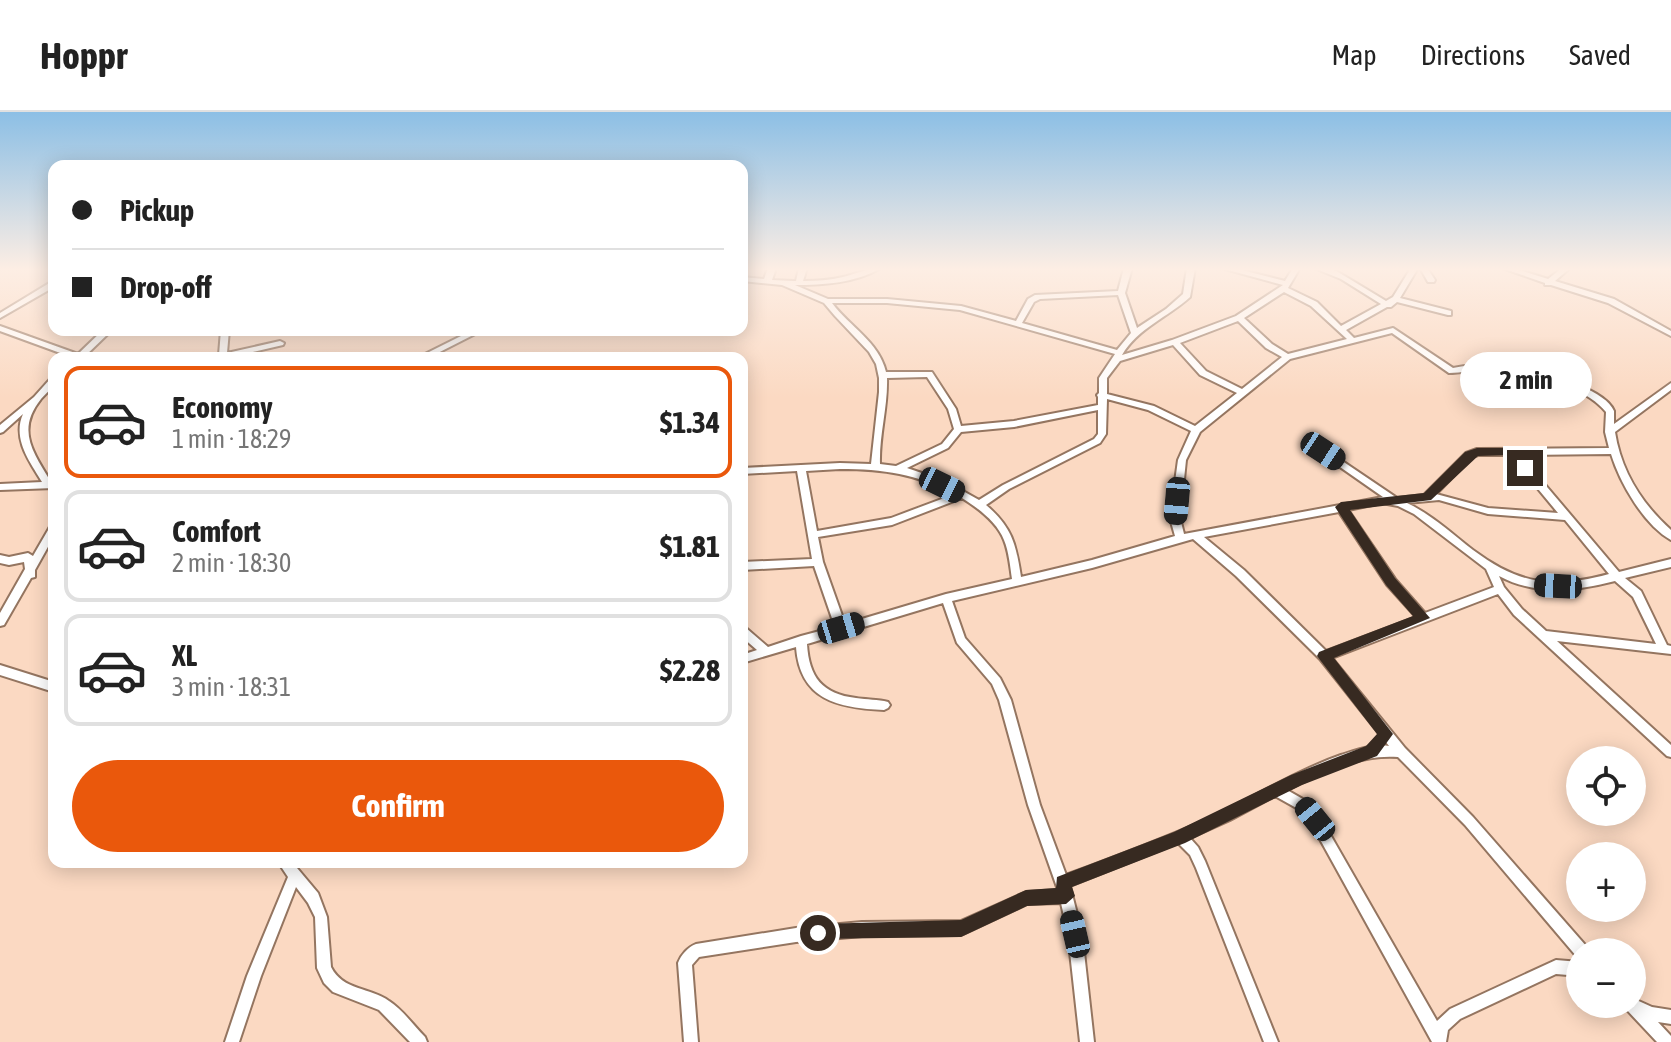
<!DOCTYPE html>
<meta charset="utf-8">
<style>
body{margin:0;font-family:"Asap Condensed",sans-serif;background:#f2f2f2;color:#222;height:100vh;display:flex;flex-direction:column;font-size:30px;white-space:nowrap}
*{box-sizing:border-box;margin:0}
p{font-size:26px;color:#767676}
.icon{flex:none;width:44px;height:44px;fill:none;stroke:currentColor;stroke-width:2;stroke-linecap:round;stroke-linejoin:round}
.map{position:relative;flex:1;overflow:hidden}
.side{position:absolute;left:48px;top:240px;width:700px;height:516px;display:flex;flex-direction:column;background:#fff;border-radius:16px;box-shadow:0 4px 20px #0003}
.side>*{flex:none}
.top-card{position:absolute;left:48px;top:48px;width:700px;height:176px;border-radius:16px;box-shadow:0 4px 20px #0003;display:grid;align-content:center;height:176px;padding:0 24px;background:#fff}
.tools{position:absolute;left:1566px;top:634px;display:grid;gap:16px}
.tools a{display:grid;place-items:center;width:80px;height:80px;border-radius:50%;background:#fff;box-shadow:0 4px 20px #0003;font-size:40px}
.end{position:absolute;width:36px;height:36px;margin:-18px;border:10px solid #372a21;background:#fff;box-shadow:0 0 0 4px #fff}
.from{border-radius:50%}
.bubble{position:absolute;height:56px;border-radius:28px;background:#fff;box-shadow:0 4px 20px #0003;font-size:26px;font-weight:700;line-height:56px;text-align:center}
.car{position:absolute;width:24px;height:48px;margin:-24px -12px;border-radius:10px;box-shadow:0 0 6px 2px #0007;background:linear-gradient(#222 24%,#8ab4d8 0 40%,#222 0 76%,#8ab4d8 0 86%,#222 0)}
.top-card b{display:flex;align-items:center;gap:28px;height:76px;font-size:30px}
.top-card b+b{border-top:2px solid #e0e0e0}
.top-card i{width:20px;height:20px;background:#222}
ul{padding:14px 0 0;list-style:none}
li{display:flex;align-items:center;gap:24px;height:112px;margin:0 16px 12px;padding:0 8px;border:4px solid #e0e0e0;border-radius:16px}
li div{flex:1}
li b{display:block;font-size:30px}
li em{font-style:normal;font-weight:700}
li.selected{border-color:#ea580c}
li>.icon{width:72px;height:72px;stroke-width:1.5}
.action{display:flex;gap:16px;margin-top:auto;padding:16px 24px}
.action a{flex:1;height:92px;border-radius:48px;background:#ea580c;color:#fff;font-size:32px;font-weight:700;line-height:92px;text-align:center}
header{display:flex;align-items:center;gap:48px;box-sizing:border-box;height:112px;padding:0 40px;background:#fff;border-bottom:2px solid #e0e0e0}
header strong{font-size:38px}
nav{display:flex;gap:44px;margin-inline-start:auto;font-size:28px}
.map>svg:first-child{display:block}
</style>
<header>
<strong>Hoppr</strong>
<nav><a>Map</a><a>Directions</a><a>Saved</a></nav>
</header>
<div class="map">
<svg width="1671" height="930" viewBox="0 0 1671 930">
<rect width="100%" height="100%" fill="#fbd9c2"/>
<g fill="none" stroke-linecap="round" stroke-linejoin="round">
<defs>
<path id="minor" d="M 768,156 L 776,156 L 772,168 L 794,169 L 796,169 L 799,156 L 807,156 L 803,169 C 817,169 830,168 843,165 C 856,162 868,156 881,156 C 855,171 824,173 795,173 L 828,187 L 887,187 L 961,194 L 1016,209 L 1028,187 L 1035,183 L 1118,179 L 1124,156 L 1132,156 L 1125,181 L 1137,216 L 1166,197 L 1183,182 L 1187,156 L 1195,156 L 1190,185 C 1168,205 1138,216 1122,243 L 1172,228 L 1236,204 L 1283,173 L 1221,156 L 1234,156 L 1285,169 L 1293,156 L 1300,156 L 1288,176 L 1317,190 L 1341,214 L 1381,192 L 1341,167 L 1314,156 L 1329,156 L 1338,160 L 1386,189 L 1393,185 L 1411,156 L 1418,156 L 1400,186 L 1451,199 L 1451,203 L 1448,203 L 1397,190 L 1391,195 L 1387,195 L 1346,218 L 1354,226 L 1393,216 L 1453,256 C 1464,254 1475,252 1485,252 C 1513,253 1603,271 1614,299 C 1614,301 1614,310 1614,312 L 1671,271 L 1671,278 L 1615,320 C 1621,359 1642,392 1671,418 L 1671,428 C 1644,413 1620,371 1611,342 L 1520,343 L 1619,460 L 1671,447 L 1671,455 L 1625,466 L 1641,479 L 1667,533 L 1671,534 L 1671,542 L 1557,529 L 1671,633 L 1671,645 L 1667,644 L 1514,503 L 1498,482 L 1332,546 L 1405,636 L 1473,705 L 1587,835 L 1589,840 L 1580,840 L 1580,846 L 1577,845 L 1465,713 L 1398,645 C 1358,642 1322,661 1287,678 L 1308,690 L 1319,703 L 1437,909 L 1450,897 L 1556,848 L 1580,850 L 1580,864 L 1556,862 L 1460,907 L 1448,918 L 1446,930 L 1432,930 L 1311,711 L 1300,698 L 1275,684 L 1230,708 L 1190,726 L 1198,735 L 1205,749 L 1278,930 L 1264,930 L 1196,756 L 1190,743 L 1178,731 L 1070,774 L 1082,822 L 1094,930 L 1080,930 L 1068,822 L 1061,791 L 1027,792 L 961,823 L 862,824 L 796,830 L 699,845 L 692,853 L 698,930 L 684,930 L 678,851 C 681,843 688,835 696,832 L 796,816 L 862,810 L 961,809 L 1026,780 L 1058,778 L 1028,693 L 999,588 L 992,572 L 957,531 L 943,491 L 807,532 C 809,565 822,582 856,586 C 867,588 878,587 888,590 L 890,593 L 888,596 L 884,598 C 838,596 800,588 796,535 L 742,551 L 742,543 L 757,538 L 742,525 L 742,515 L 746,516 L 768,535 L 801,524 L 835,515 L 814,454 L 742,458 L 742,450 L 812,447 L 797,359 L 742,362 L 742,356 L 840,351 L 871,352 L 879,280 L 879,266 L 876,252 L 869,240 L 835,204 L 824,191 L 782,173 L 742,169 L 742,165 L 764,167 ZM 1284,180 L 1311,194 L 1347,227 L 1288,242 L 1272,232 L 1244,206 ZM 1118,183 L 1131,221 L 1117,238 L 1022,211 L 1034,190 L 1040,187 ZM 832,191 L 887,191 L 960,198 L 1115,242 L 1099,266 L 1099,281 L 1097,283 L 1098,285 L 1098,293 L 1014,309 L 961,314 L 956,297 L 932,260 L 886,260 C 879,230 850,215 832,191 ZM 1238,209 L 1266,236 L 1282,245 L 1242,277 L 1206,259 L 1180,231 ZM 1392,221 L 1449,261 C 1462,261 1474,257 1487,257 C 1524,259 1582,271 1606,300 L 1605,320 L 1609,336 L 1477,337 L 1466,341 L 1424,383 L 1397,386 L 1323,336 L 1320,337 L 1319,339 L 1320,341 L 1383,385 L 1184,422 L 1180,406 L 1186,348 L 1200,320 L 1290,247 ZM 1173,233 L 1200,263 L 1237,281 L 1195,314 L 1154,294 L 1107,282 L 1107,266 L 1120,249 ZM 927,265 L 948,297 L 954,317 L 942,332 L 896,354 L 880,352 C 879,323 888,295 887,266 ZM 1107,287 L 1148,298 L 1191,319 L 1178,348 L 1170,406 L 1175,424 L 1092,448 L 1021,465 C 1016,432 1012,415 986,393 L 1009,377 L 1100,331 L 1106,322 ZM 1098,298 L 1098,322 L 1094,327 L 1003,373 L 979,388 L 945,369 L 907,356 L 948,336 L 961,320 L 1014,315 ZM 1478,343 L 1510,343 L 1558,401 L 1488,396 L 1436,382 L 1472,345 ZM 840,357 C 884,357 916,362 955,382 L 891,406 L 817,419 L 806,359 ZM 962,386 C 978,396 997,410 1004,428 C 1009,440 1010,454 1012,467 L 946,482 L 845,512 L 823,450 L 818,425 L 892,413 ZM 1439,388 L 1488,402 L 1565,408 L 1609,462 C 1553,477 1520,473 1473,438 C 1451,421 1432,403 1407,391 ZM 1382,391 L 1398,394 L 1414,402 L 1431,415 L 1486,457 L 1494,475 L 1425,501 L 1395,467 L 1348,398 ZM 1339,400 L 1387,473 L 1416,505 L 1326,539 L 1244,458 L 1204,425 ZM 1193,427 L 1236,464 L 1320,547 L 1389,634 C 1373,632 1357,638 1341,643 C 1293,660 1250,688 1203,709 C 1158,729 1112,746 1066,763 L 1040,693 L 1011,588 L 1000,566 L 965,526 L 952,489 L 1092,456 ZM 1499,464 C 1536,484 1576,479 1615,469 L 1633,485 L 1656,532 L 1546,519 L 1522,497 L 1504,475 Z
M 1420,156 L 1427,156 L 1435,168 L 1434,170 L 1428,170 Z
M 1502,156 L 1513,156 L 1548,167 L 1562,156 L 1570,156 L 1555,169 L 1614,187 L 1671,219 L 1671,224 L 1608,191 L 1551,173 L 1545,173 L 1545,171 Z
M 51,170 L 54,170 L 54,175 L 0,206 L 0,201 Z
M 0,214 L 78,242 L 103,218 L 112,218 L 83,246 L 74,246 L 0,219 Z
M 221,218 L 229,218 L 227,241 L 280,229 L 284,231 L 283,233 L 227,246 L 212,246 L 219,243 Z
M 473,218 L 483,218 L 428,246 L 417,246 Z
M 54,265 C 54,276 48,279 41,287 C 16,318 33,340 51,370 L 54,370 L 54,376 L 0,378 L 0,372 L 42,370 C 30,350 12,327 23,302 L 3,320 L 0,321 L 0,313 L 34,285 L 51,266 Z
M 54,412 L 54,424 L 35,458 L 35,465 L 31,466 L 4,513 L 0,514 L 0,501 L 25,457 L 24,450 L 9,453 L 0,451 L 0,443 L 9,445 L 28,441 L 33,444 L 51,413 Z
M 0,553 L 54,570 L 54,580 L 0,563 Z
M 278,750 L 292,750 L 318,781 L 327,805 L 331,855 C 343,879 370,875 389,889 C 402,897 414,914 425,925 L 427,930 L 410,930 L 379,898 L 333,880 L 324,871 L 317,856 L 315,805 L 308,791 L 296,775 L 261,864 L 239,930 L 225,930 L 247,864 L 288,765 Z
M 1632,886 L 1652,895 L 1671,898 L 1671,912 L 1658,910 L 1671,924 L 1671,930 L 1657,930 L 1626,897 L 1624,892 L 1632,892 Z"/>
</defs>
<use href="#minor" stroke="#947560" stroke-width="4"/>
<use href="#minor" fill="#fff" fill-rule="evenodd"/>
</g>
<linearGradient id="sky" x2="0" y2="1"><stop stop-color="#8cbfe5"/><stop offset="0.55" stop-color="#fdeee4"/><stop offset="1" stop-color="#fdeee4" stop-opacity="0"/></linearGradient>
<rect width="1671" height="286" fill="url(#sky)"/>
<path fill="#372a21" d="M 1477,336 L 1516,336 L 1531,356 L 1521,359 L 1508,343 L 1478,344 L 1431,388 L 1350,398 L 1395,466 L 1430,506 L 1334,546 L 1393,622 L 1377,644 L 1302,673 L 1185,731 L 1072,775 L 1075,784 L 1066,792 L 1027,794 L 961,825 L 812,827 L 812,815 L 818,812 L 961,808 L 1026,778 L 1056,776 L 1057,765 L 1174,720 L 1291,663 L 1366,634 L 1377,622 L 1317,544 L 1319,540 L 1413,504 L 1386,473 L 1335,395 L 1341,390 L 1424,381 L 1465,340 Z"/>
</svg>
<div class="tools">
<a><svg class="icon" aria-label="locate" viewBox="0 0 24 24"><circle cx="12" cy="12" r="6"/><path d="M12 2v4M12 18v4M2 12h4M18 12h4"/></svg></a>
<a>+</a>
<a>−</a>
</div>
<i class="end from" style="left:818px;top:821px"></i>
<i class="end" style="left:1525px;top:356px"></i>
<div class="bubble" style="left:1460px;top:240px;width:132px">2 min</div>
<i class="car" style="left:1323px;top:339px;rotate:123deg"></i>
<i class="car" style="left:942px;top:373px;rotate:116deg"></i>
<i class="car" style="left:1177px;top:389px;rotate:185deg"></i>
<i class="car" style="left:1558px;top:474px;rotate:273deg"></i>
<i class="car" style="left:841px;top:516px;rotate:73deg"></i>
<i class="car" style="left:1315px;top:707px;rotate:321deg"></i>
<i class="car" style="left:1075px;top:822px;rotate:347deg"></i>
<div class="top-card">
<b><i class="from"></i>Pickup</b>
<b><i></i>Drop-off</b>
</div>
<section class="side">
<ul>
<li class="selected"><svg class="icon" aria-label="car" viewBox="0 0 24 24"><path d="M5 17H2v-5l4-1 3-4h7l3 4 3 1v5h-3M9 17h6M6 11h13"/><circle cx="7" cy="17" r="2"/><circle cx="17" cy="17" r="2"/></svg><div><b>Economy</b><p>1 min · 18:29</p></div><em>$1.34</em></li>
<li><svg class="icon" aria-label="car" viewBox="0 0 24 24"><path d="M5 17H2v-5l4-1 3-4h7l3 4 3 1v5h-3M9 17h6M6 11h13"/><circle cx="7" cy="17" r="2"/><circle cx="17" cy="17" r="2"/></svg><div><b>Comfort</b><p>2 min · 18:30</p></div><em>$1.81</em></li>
<li><svg class="icon" aria-label="car" viewBox="0 0 24 24"><path d="M5 17H2v-5l4-1 3-4h7l3 4 3 1v5h-3M9 17h6M6 11h13"/><circle cx="7" cy="17" r="2"/><circle cx="17" cy="17" r="2"/></svg><div><b>XL</b><p>3 min · 18:31</p></div><em>$2.28</em></li>
</ul>
<div class="action"><a>Confirm</a></div>
</section>
</div>
